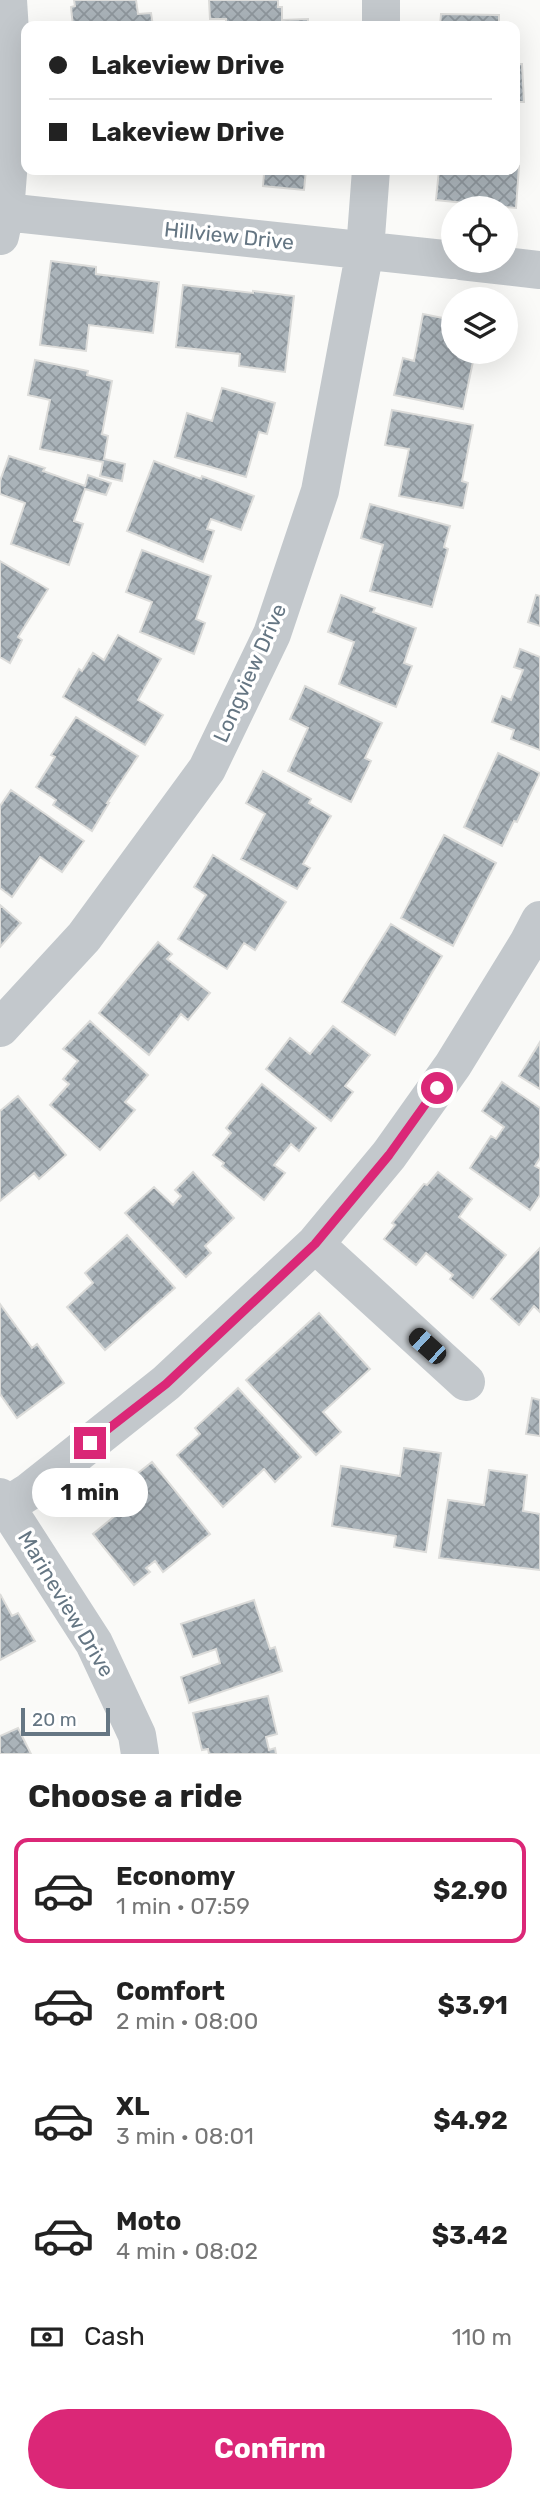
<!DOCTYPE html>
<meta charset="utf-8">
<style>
body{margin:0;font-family:Rubik,sans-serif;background:#f2f2f2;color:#222;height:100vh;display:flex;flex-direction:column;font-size:26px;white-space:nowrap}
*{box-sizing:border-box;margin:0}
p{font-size:23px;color:#767676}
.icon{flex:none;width:38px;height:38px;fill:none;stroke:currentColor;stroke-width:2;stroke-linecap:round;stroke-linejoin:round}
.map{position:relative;height:1754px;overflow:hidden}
.sheet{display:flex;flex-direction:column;background:#fff;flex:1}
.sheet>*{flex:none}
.hud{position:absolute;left:21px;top:21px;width:499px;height:154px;border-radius:14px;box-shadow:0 7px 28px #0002;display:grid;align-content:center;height:154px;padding:0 28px;background:#fff}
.tools{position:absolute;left:441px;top:196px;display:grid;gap:14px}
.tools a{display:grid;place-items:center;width:77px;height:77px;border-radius:50%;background:#fff;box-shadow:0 7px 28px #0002;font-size:35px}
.scale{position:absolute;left:21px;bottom:18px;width:89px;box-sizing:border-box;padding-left:7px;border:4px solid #657683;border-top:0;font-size:19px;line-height:24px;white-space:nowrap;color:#657683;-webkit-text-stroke:5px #fff;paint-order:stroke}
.end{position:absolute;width:32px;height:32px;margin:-16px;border:9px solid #db2777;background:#fff;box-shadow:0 0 0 4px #fff}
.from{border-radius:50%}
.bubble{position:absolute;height:49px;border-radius:24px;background:#fff;box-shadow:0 7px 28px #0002;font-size:23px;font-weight:700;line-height:49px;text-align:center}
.car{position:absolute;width:21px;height:42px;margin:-21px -10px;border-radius:9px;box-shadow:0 0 5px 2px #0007;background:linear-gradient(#222 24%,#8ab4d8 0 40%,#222 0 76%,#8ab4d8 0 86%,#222 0)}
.hud b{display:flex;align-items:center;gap:24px;height:66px;font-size:26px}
.hud b+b{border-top:2px solid #e0e0e0}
.hud i{width:18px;height:18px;background:#222}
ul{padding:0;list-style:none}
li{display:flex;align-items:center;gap:21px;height:105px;margin:0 14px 10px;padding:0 14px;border:4px solid transparent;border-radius:14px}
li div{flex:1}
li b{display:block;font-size:26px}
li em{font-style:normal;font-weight:700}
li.selected{border-color:#db2777}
li>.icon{width:63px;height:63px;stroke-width:1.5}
h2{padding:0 28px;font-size:32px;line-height:84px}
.pay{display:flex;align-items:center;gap:18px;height:77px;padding:0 28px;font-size:26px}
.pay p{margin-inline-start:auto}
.action{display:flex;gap:14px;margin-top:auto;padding:14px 28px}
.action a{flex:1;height:80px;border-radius:42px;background:#db2777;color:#fff;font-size:28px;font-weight:700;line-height:80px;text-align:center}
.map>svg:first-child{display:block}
</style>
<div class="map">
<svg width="540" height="1754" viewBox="0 0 540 1754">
<defs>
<pattern id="building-cross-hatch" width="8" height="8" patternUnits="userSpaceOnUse" patternTransform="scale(1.75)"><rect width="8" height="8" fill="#aab3b9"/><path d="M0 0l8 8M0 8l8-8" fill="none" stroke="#8e969c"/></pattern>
</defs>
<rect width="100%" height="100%" fill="#fafaf8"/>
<path fill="url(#building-cross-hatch)" stroke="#dcdcda" stroke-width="2" d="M 74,0 L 136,0 L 138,14 L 151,13 L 153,26 L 73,26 L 71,7 L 75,6 Z
M 209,0 L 278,0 L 278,7 L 282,7 L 282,20 L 308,19 L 308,26 L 226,26 L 226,19 L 210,19 Z
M 441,14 L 499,15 L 499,26 L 440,26 Z
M 514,64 L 522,64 L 524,102 L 514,102 Z
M 514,166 L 519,166 L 516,208 L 436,200 L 439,170 L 514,170 Z
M 234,170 L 306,170 L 304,190 L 263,186 L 264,174 Z
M 51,261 L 96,267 L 96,274 L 159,282 L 153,333 L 89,325 L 86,351 L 40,345 Z
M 183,285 L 253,293 L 253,291 L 294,296 L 285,372 L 239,366 L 240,354 L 176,347 Z
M 423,314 L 453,320 L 453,352 L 475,352 L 463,409 L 394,395 L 403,358 L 414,361 Z
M 35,360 L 88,371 L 87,375 L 112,381 L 102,434 L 108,436 L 104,459 L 125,464 L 122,481 L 100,476 L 103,462 L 40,449 L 50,400 L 28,395 Z
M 222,388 L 275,403 L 267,434 L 259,432 L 246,477 L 175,457 L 187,413 L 212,421 Z
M 392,410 L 473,425 L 462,481 L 468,483 L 463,508 L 399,496 L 409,449 L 385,445 Z
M 9,456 L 45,468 L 43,471 L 85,486 L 88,475 L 111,483 L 106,495 L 85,489 L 74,521 L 83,524 L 69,565 L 11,544 L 25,503 L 0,494 L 0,481 Z
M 154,461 L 201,479 L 202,476 L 254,496 L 241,530 L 211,519 L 207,529 L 214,531 L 203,562 L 127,531 Z
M 370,504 L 450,526 L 444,547 L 448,549 L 432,607 L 370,591 L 383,545 L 361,538 Z
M 142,550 L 211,576 L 196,619 L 205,623 L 194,654 L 140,632 L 152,602 L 126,592 Z
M 0,561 L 48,589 L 18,637 L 22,640 L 10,663 L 0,657 Z
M 341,595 L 375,608 L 373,612 L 416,628 L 404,663 L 412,666 L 396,707 L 339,684 L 354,642 L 328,632 Z
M 536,595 L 540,596 L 540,626 L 528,622 Z
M 118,635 L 161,659 L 138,700 L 163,715 L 145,745 L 63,697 L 79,669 L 82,671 L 93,653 L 104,660 Z
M 520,649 L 540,657 L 540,750 L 511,739 L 514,730 L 492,722 L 502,696 L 511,700 L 523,670 L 514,667 Z
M 305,686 L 382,723 L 365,758 L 371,761 L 351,802 L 288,771 L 308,728 L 290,719 Z
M 76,717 L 138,756 L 107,803 L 109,803 L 92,831 L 53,805 L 56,800 L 36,787 L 55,757 L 51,755 Z
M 498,753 L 540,773 L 517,822 L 514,821 L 502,846 L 464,827 Z
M 263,771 L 311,799 L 309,803 L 331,816 L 303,864 L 310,868 L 297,889 L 241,859 L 265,814 L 246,803 Z
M 11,790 L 84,841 L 62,872 L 40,857 L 12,897 L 0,888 L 0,806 Z
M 444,835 L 496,863 L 453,946 L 401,918 Z
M 213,855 L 286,902 L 255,950 L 244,943 L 227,969 L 178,939 L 206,895 L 194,887 Z
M 0,905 L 21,923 L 0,947 Z
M 391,924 L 442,956 L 395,1035 L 342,1002 Z
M 158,942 L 172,954 L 167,959 L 210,993 L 188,1020 L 181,1014 L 149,1055 L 99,1013 Z
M 90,1021 L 148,1075 L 125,1102 L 135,1110 L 100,1150 L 50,1105 L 69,1084 L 63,1079 L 78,1061 L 63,1049 Z
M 333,1026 L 370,1055 L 345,1086 L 353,1092 L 331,1121 L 266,1069 L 290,1038 L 310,1054 Z
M 540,1042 L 540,1089 L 519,1076 Z
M 502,1082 L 540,1108 L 540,1158 L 535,1166 L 540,1169 L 540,1195 L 530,1210 L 470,1168 L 491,1136 L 496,1139 L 504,1127 L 482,1111 Z
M 262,1084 L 316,1128 L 299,1151 L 291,1144 L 274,1165 L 285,1173 L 264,1200 L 222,1166 L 224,1163 L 213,1155 L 231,1133 L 226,1128 Z
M 18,1096 L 66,1155 L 39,1179 L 34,1173 L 0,1201 L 0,1111 Z
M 193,1172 L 234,1218 L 205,1246 L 211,1253 L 186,1277 L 125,1213 L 154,1187 L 173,1205 L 181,1196 L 175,1190 Z
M 438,1172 L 472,1199 L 459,1217 L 506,1255 L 473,1298 L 450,1279 L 453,1275 L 426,1253 L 416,1265 L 384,1239 L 395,1225 L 392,1223 L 424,1184 L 427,1185 Z
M 127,1235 L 175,1288 L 105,1350 L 67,1307 L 93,1283 L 85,1273 Z
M 540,1248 L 540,1312 L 534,1306 L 519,1325 L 491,1299 Z
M 0,1304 L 32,1348 L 37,1344 L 64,1383 L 17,1418 L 0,1394 Z
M 319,1313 L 370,1369 L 323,1412 L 341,1432 L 316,1455 L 246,1380 Z
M 238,1388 L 301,1457 L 275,1482 L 264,1469 L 223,1507 L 177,1455 L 200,1434 L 195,1428 Z
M 532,1398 L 540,1400 L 540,1436 L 526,1434 Z
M 404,1448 L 441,1453 L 426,1552 L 394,1547 L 396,1536 L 332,1526 L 341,1466 L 400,1476 Z
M 152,1462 L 210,1534 L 163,1572 L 155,1561 L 146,1568 L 150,1572 L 134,1585 L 93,1534 L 134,1500 L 122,1486 Z
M 489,1470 L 527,1475 L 523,1511 L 540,1514 L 540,1570 L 439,1558 L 448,1500 L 484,1505 Z
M 0,1594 L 12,1616 L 18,1613 L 35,1641 L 0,1660 Z
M 254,1600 L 270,1649 L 275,1647 L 282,1671 L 189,1703 L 181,1677 L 220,1663 L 216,1649 L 193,1657 L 181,1624 Z
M 268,1696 L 277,1734 L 266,1737 L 269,1750 L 275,1748 L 276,1754 L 209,1754 L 208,1749 L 202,1750 L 193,1713 Z
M 18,1728 L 31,1754 L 0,1754 L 0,1736 Z"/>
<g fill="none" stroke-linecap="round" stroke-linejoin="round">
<path stroke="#c3c8cc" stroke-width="38" d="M 381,26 L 381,0
M 5,212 L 453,260
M 0,236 L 5,212 L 14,96 L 8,0
M 461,261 L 540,270
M 0,1028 L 84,937 L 207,769 L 272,634 L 320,491 L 365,250 L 371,170
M 315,1244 L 466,1382
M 0,1497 L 94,1643 L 137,1735 L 140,1754
M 0,1510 L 30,1491 L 166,1383 L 315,1244 L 389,1155 L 453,1065 L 528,943 L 540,920"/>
</g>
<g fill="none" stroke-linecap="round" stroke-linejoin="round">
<path stroke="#db2777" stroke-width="9" d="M 90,1443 L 166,1384 L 315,1244 L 389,1155 L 437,1088"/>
</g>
<g text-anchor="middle" stroke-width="7" stroke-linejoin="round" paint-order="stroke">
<g font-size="21" fill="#657683" stroke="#fff">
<text transform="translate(229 236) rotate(6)" y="7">Hillview Drive</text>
<text transform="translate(250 673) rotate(-66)" y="7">Longview Drive</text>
<text transform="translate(66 1604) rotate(59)" y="7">Marineview Drive</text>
</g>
</g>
</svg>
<div class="tools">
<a><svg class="icon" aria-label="locate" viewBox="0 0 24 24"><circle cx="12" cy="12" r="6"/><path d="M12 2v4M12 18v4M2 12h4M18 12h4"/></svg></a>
<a><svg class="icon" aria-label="layers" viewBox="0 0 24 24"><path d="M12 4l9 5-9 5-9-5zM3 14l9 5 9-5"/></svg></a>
</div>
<div class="scale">20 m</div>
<i class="end from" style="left:437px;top:1088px"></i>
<i class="end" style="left:90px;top:1443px"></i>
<div class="bubble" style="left:32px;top:1468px;width:116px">1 min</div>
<i class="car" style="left:427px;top:1346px;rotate:312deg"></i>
<div class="hud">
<b><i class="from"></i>Lakeview Drive</b>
<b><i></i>Lakeview Drive</b>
</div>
</div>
<section class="sheet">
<h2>Choose a ride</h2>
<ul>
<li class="selected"><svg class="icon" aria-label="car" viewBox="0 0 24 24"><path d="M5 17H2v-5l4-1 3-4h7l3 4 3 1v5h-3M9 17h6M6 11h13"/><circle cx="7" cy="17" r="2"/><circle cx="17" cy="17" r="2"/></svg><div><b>Economy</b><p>1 min · 07:59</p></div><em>$2.90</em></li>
<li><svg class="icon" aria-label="car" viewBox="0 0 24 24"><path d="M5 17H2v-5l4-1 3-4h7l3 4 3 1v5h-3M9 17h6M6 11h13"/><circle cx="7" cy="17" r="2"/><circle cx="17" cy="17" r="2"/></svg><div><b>Comfort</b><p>2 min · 08:00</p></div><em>$3.91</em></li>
<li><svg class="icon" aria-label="car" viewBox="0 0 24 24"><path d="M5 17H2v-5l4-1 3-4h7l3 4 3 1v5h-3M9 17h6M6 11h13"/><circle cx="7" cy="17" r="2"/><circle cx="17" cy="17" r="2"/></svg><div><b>XL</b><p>3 min · 08:01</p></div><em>$4.92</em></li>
<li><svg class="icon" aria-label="car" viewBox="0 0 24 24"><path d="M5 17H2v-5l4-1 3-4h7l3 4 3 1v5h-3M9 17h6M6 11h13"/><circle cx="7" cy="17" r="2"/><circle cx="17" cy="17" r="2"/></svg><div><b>Moto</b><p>4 min · 08:02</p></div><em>$3.42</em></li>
</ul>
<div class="pay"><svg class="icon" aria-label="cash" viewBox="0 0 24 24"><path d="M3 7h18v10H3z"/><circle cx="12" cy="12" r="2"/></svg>Cash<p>110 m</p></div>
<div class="action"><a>Confirm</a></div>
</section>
